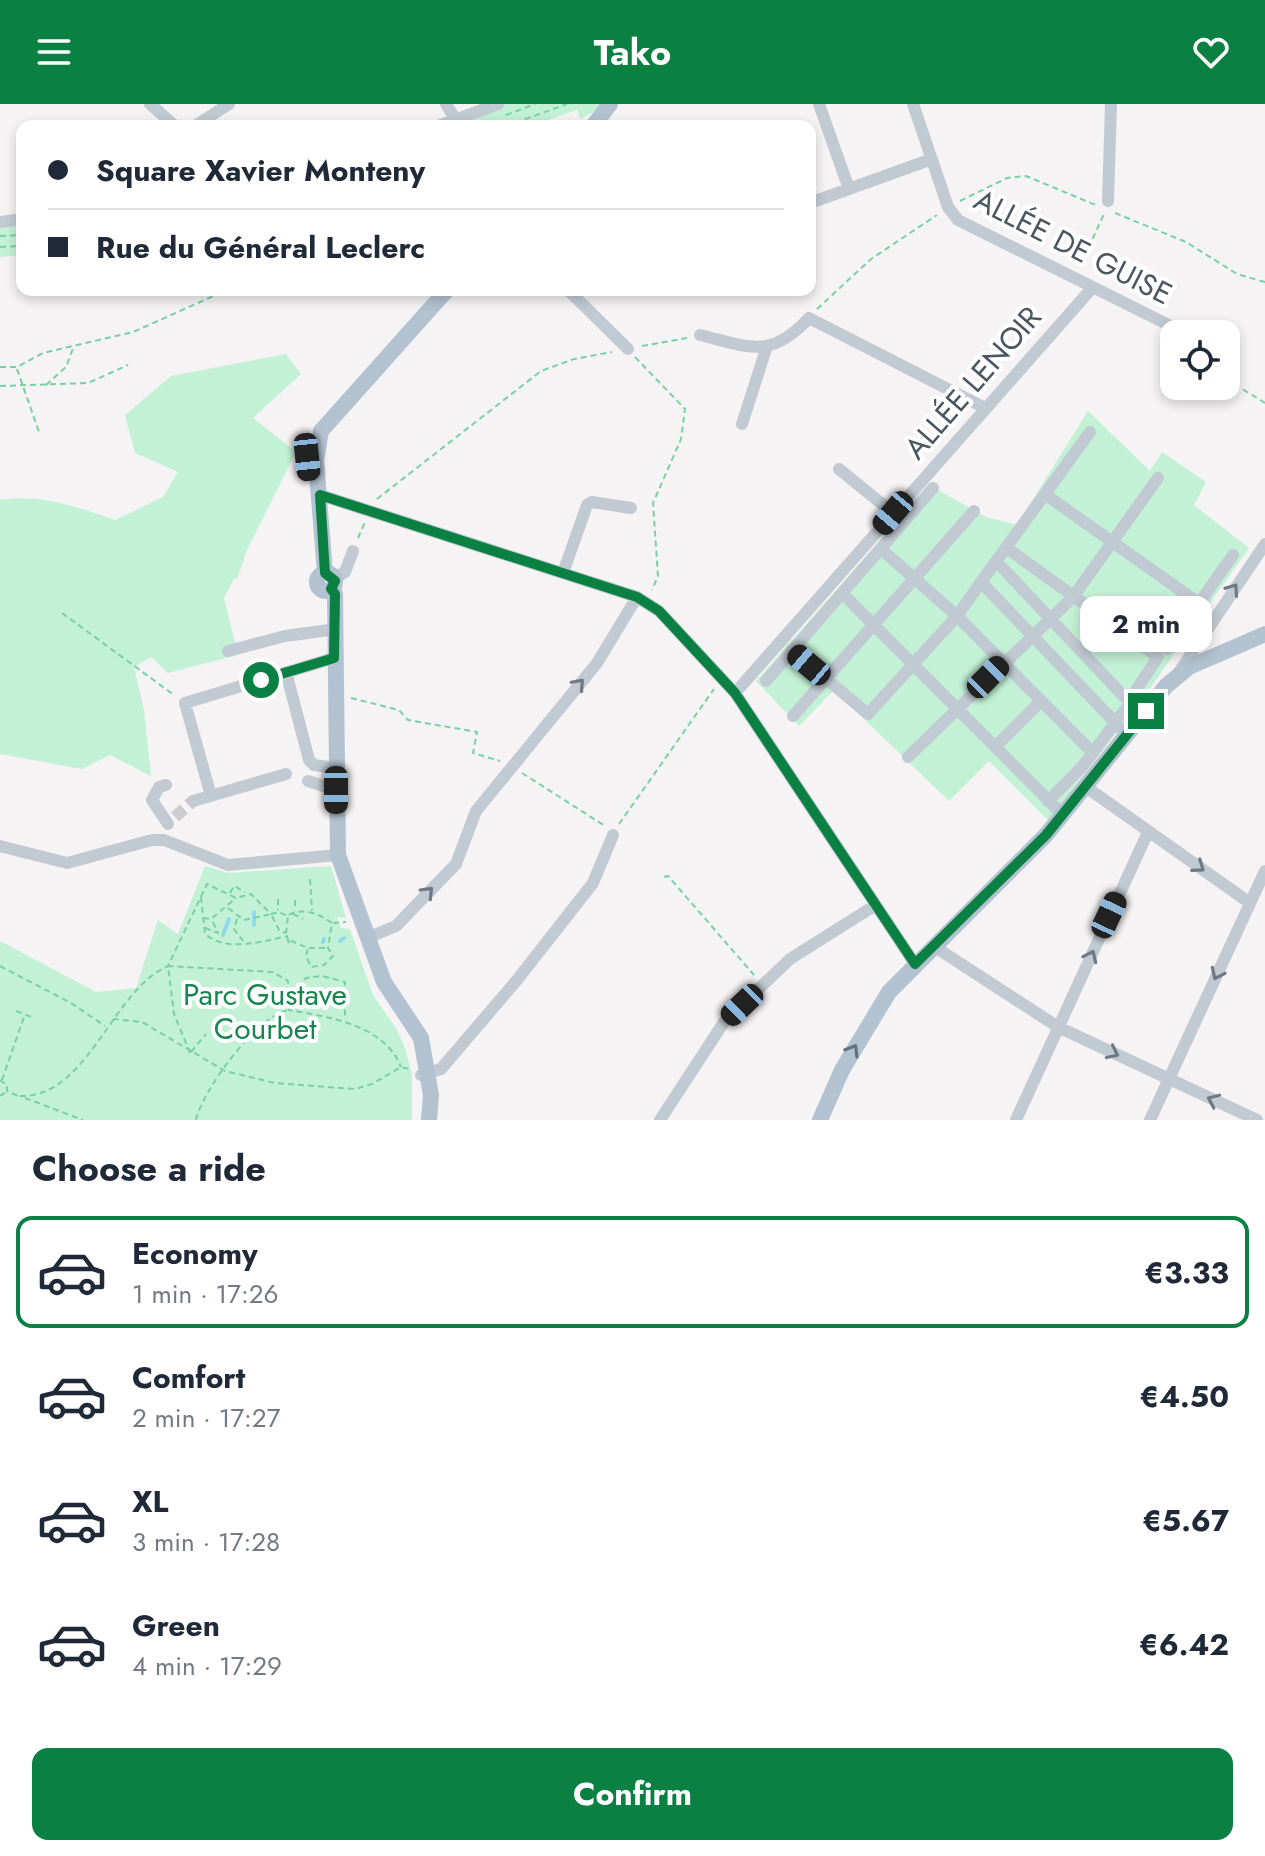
<!DOCTYPE html>
<meta charset="utf-8">
<style>
body{margin:0;font-family:Jost,sans-serif;background:#f6f6f7;color:#1f2937;height:100vh;display:flex;flex-direction:column;font-size:30px;white-space:nowrap}
*{box-sizing:border-box;margin:0}
p{font-size:26px;color:#747a83}
.icon{flex:none;width:44px;height:44px;fill:none;stroke:currentColor;stroke-width:2;stroke-linecap:round;stroke-linejoin:round}
.map{position:relative;height:1016px;overflow:hidden}
.details{display:flex;flex-direction:column;background:#fff;flex:1}
.details>*{flex:none}
.guide{position:absolute;left:16px;top:16px;width:800px;height:176px;border-radius:16px;box-shadow:0 4px 12px #0003;display:grid;align-content:center;height:176px;padding:0 32px;background:#fff}
.fabs{position:absolute;left:1160px;top:216px;display:grid;gap:16px}
.fabs a{display:grid;place-items:center;width:80px;height:80px;border-radius:16px;background:#fff;box-shadow:0 4px 12px #0003;font-size:40px}
.end{position:absolute;width:36px;height:36px;margin:-18px;border:10px solid #0b8043;background:#fff;box-shadow:0 0 0 4px #fff}
.from{border-radius:50%}
.bubble{position:absolute;height:56px;border-radius:16px;background:#fff;box-shadow:0 4px 12px #0003;font-size:26px;font-weight:700;line-height:56px;text-align:center}
.car{position:absolute;width:24px;height:48px;margin:-24px -12px;border-radius:10px;box-shadow:0 0 6px 2px #0007;background:linear-gradient(#222 24%,#8ab4d8 0 40%,#222 0 76%,#8ab4d8 0 86%,#222 0)}
.guide b{display:flex;align-items:center;gap:28px;height:76px;font-size:30px}
.guide b+b{border-top:2px solid #e0e1e3}
.guide i{width:20px;height:20px;background:#1f2937}
ul{padding:0;list-style:none}
li{display:flex;align-items:center;gap:24px;height:112px;margin:0 16px 12px;padding:0 16px;border:4px solid transparent;border-radius:16px}
li div{flex:1}
li b{display:block;font-size:30px}
li em{font-style:normal;font-weight:700}
li.active{border-color:#0b8043}
li>.icon{width:72px;height:72px;stroke-width:1.5}
h2{padding:0 32px;font-size:36px;line-height:96px}
.cta{display:flex;gap:16px;margin-top:auto;padding:16px 32px}
.cta a{flex:1;height:92px;border-radius:16px;background:#0b8043;color:#fff;font-size:32px;font-weight:700;line-height:92px;text-align:center}
header{display:flex;justify-content:space-between;align-items:center;height:104px;padding:0 32px;background:#0b8043;color:#fff;font-size:36px;font-weight:700}
.map>svg:first-child{display:block}
</style>
<header><svg class="icon" aria-label="menu" viewBox="0 0 24 24"><path d="M4 6h16M4 12h16M4 18h16"/></svg>Tako<svg class="icon" aria-label="heart" viewBox="0 0 24 24"><path d="M12 20l-8-8c-3-5 5-10 8-4 3-6 11-1 8 4z"/></svg></header>
<div class="map">
<svg width="1265" height="1016" viewBox="0 0 1265 1016">
<rect width="100%" height="100%" fill="#f5f3f3"/>
<path fill="#c3f1d5" d="M 498,0 L 608,0 L 580,15 L 577,6 L 530,22 L 437,22 Z
M 22,115 L 22,151 L 0,153 L 0,118 Z
M 286,250 L 301,270 L 253,314 L 296,348 L 247,446 L 237,475 L 234,474 L 224,494 L 238,551 L 168,569 L 151,553 L 134,563 L 144,606 L 151,672 L 110,651 L 82,665 L 0,650 L 0,396 C 41,389 77,403 115,416 L 163,393 L 178,368 L 135,349 L 125,311 L 171,272 Z
M 1088,307 L 1150,367 L 1162,348 L 1206,378 L 1194,401 L 1249,444 L 1139,600 L 1048,716 L 989,657 L 949,697 L 834,586 L 799,622 L 756,577 L 929,381 L 986,413 L 1017,421 Z
M 205,762 L 228,769 L 331,762 L 346,814 L 337,813 L 341,824 L 350,825 L 373,891 L 396,924 L 405,944 L 412,970 L 412,1016 L 0,1016 L 0,837 L 96,888 L 136,884 L 158,816 L 178,830 Z"/>
<g fill="none" stroke-linecap="round" stroke-linejoin="round">
<path stroke="#90daee" stroke-width="4" d="M 254,821 L 254,808
M 223,831 L 229,815
M 340,837 L 344,834
M 323,838 L 324,835"/>
<path stroke="#caccce" stroke-width="12" stroke-dasharray="12 6" stroke-linecap="butt" d="M 175,713 L 193,697"/>
<path stroke="#7ad0a6" stroke-width="2" stroke-dasharray="6 4" stroke-linecap="butt" d="M 506,11 L 535,0
M 506,22 L 567,0
M 960,97 L 1007,74 L 1026,72 L 1098,102
M 1115,109 L 1186,138 L 1237,170 L 1265,178
M 0,132 L 22,131
M 0,143 L 22,142
M 1080,162 L 1104,110
M 817,205 L 871,155 L 937,111
M 642,242 L 687,234
M 635,253 L 685,305 L 681,335 L 653,399 L 658,472 L 652,486
M 0,263 L 17,263 L 43,249 L 133,228 L 227,186
M 17,265 L 39,328
M 1226,275 L 1265,299
M 46,281 L 66,263 L 74,242
M 0,282 L 88,279 L 128,261
M 377,395 L 541,267 L 574,255 L 612,248
M 358,434 L 365,418
M 62,509 L 174,591
M 351,594 L 399,606 L 408,616 L 477,628 L 473,649 L 500,657
M 522,669 L 605,722
M 619,720 L 714,585
M 664,773 L 668,772 L 754,871
M 310,775 L 312,807
M 230,789 L 234,782 L 245,788
M 201,793 L 205,830 C 227,849 263,837 288,832
M 278,795 L 278,806
M 295,796 L 295,806
M 228,804 L 244,816 L 271,810 L 279,826 L 286,829
M 293,810 L 303,815
M 289,811 C 302,803 320,810 332,819 L 328,844 L 333,852 L 324,861 L 311,863 L 306,852 L 308,844 L 289,836
M 203,814 L 211,815 L 236,794
M 237,815 L 234,825 L 243,837
M 333,819 L 346,818
M 205,824 L 218,829 L 212,816
M 309,844 L 326,844
M 0,862 L 71,899 L 105,922
M 290,890 L 306,874 L 322,872 L 345,878 L 345,915
M 16,907 L 34,914
M 113,915 L 142,918 L 225,967 L 275,979 L 355,985 L 372,980 L 401,963 L 409,965
M 191,948 L 206,930
M 190,949 L 174,910 L 168,862 L 273,868 L 288,877 L 289,906 C 328,913 384,920 401,963
M 0,976 L 7,981 L 7,987 L 18,992
M 2,976 L 25,910
M 0,992 L 6,988
M 20,992 C 88,994 112,886 168,862 L 207,780 L 236,794 L 251,790 L 271,810 L 278,808 L 288,812 L 286,829 L 290,843
M 25,994 L 83,1016
M 196,1016 C 202,987 258,910 289,906"/>
<path stroke="#c1cad2" stroke-width="12" d="M 150,0 L 175,22
M 446,0 L 459,21
M 819,0 L 849,85
M 913,0 L 948,103 L 958,116 L 1177,225
M 195,22 L 229,0
M 438,22 L 498,0
M 1108,97 L 1111,0
M 810,99 L 932,55
M 0,118 L 22,115
M 568,186 L 628,245
M 700,231 C 750,243 770,256 809,214 L 985,304
M 742,320 L 767,242
M 839,365 L 893,409
M 320,391 L 637,493 L 659,507 L 735,589 L 915,860
M 1046,391 L 1200,500
M 1008,445 L 1158,553 L 1129,597
M 997,458 L 1130,599 L 1082,663 L 1048,697
M 563,469 L 587,401 L 592,398 L 631,404
M 335,474 L 345,468 L 353,447
M 981,478 L 1090,328
M 842,489 L 1062,710
M 1167,545 L 1233,451
M 792,546 L 868,610 L 957,512 L 881,445
M 228,547 L 285,532 L 329,526
M 286,568 L 309,656 L 314,661 L 336,664
M 1177,571 L 1265,440
M 766,577 L 933,384
M 735,589 L 1093,183
M 793,612 L 974,407
M 995,643 L 1041,597
M 1093,649 L 957,512 L 981,478 L 1127,631
M 908,653 L 1073,493 L 1158,374
M 308,677 L 336,686
M 166,681 L 159,683 L 152,696 L 168,720
M 1086,683 L 1250,799
M 211,692 L 185,599 L 334,554
M 193,697 L 286,670
M 0,742 L 67,759 L 152,736 L 164,736 L 228,761 L 338,751
M 367,834 L 396,822 L 456,760 L 476,707 L 597,559 L 637,493
M 935,843 L 1058,923 L 1257,1016
M 421,971 L 441,965 L 517,876 L 593,779 L 613,731
M 660,1016 L 724,918 L 790,855 L 874,802
M 1016,1016 L 1148,728
M 1150,1016 L 1265,767"/>
<path stroke="#b3c2d1" stroke-width="16" d="M 593,22 L 610,0
M317 478a9 9 0 1 1 18 0a9 9 0 1 1-18 0Z
M 325,469 L 316,357 L 321,327 L 447,186
M 331,485 L 335,490 L 338,751 L 384,878 L 421,934 L 431,991 L 429,1016
M 820,1016 L 842,966 L 889,888 L 1046,731 L 1166,582 L 1189,563 L 1265,530"/>
</g>
<defs><path id="oneway-chevron" d="M-2-3.5L2.5 0L-2 3.5" fill="none" stroke-width="1.6" stroke-linecap="round" stroke-linejoin="round" transform="scale(2)"/></defs>
<g stroke="#6e7983">
<use href="#oneway-chevron" transform="translate(1233 485) rotate(-55)"/>
<use href="#oneway-chevron" transform="translate(579 580) rotate(-48)"/>
<use href="#oneway-chevron" transform="translate(1199 763) rotate(35)"/>
<use href="#oneway-chevron" transform="translate(428 788) rotate(-46)"/>
<use href="#oneway-chevron" transform="translate(1091 852) rotate(-65)"/>
<use href="#oneway-chevron" transform="translate(1217 870) rotate(115)"/>
<use href="#oneway-chevron" transform="translate(1113 949) rotate(26)"/>
<use href="#oneway-chevron" transform="translate(1213 996) rotate(-156)"/>
</g>
<use stroke="#64717d" href="#oneway-chevron" transform="translate(853 946) rotate(-59)"/>
<g fill="none" stroke-linecap="round" stroke-linejoin="round">
<path stroke="#0b8043" stroke-width="10" d="M 261,576 L 334,554 L 335,490 L 331,485 L 335,477 L 325,469 L 320,391 L 637,493 L 659,507 L 735,589 L 915,860 L 1046,731 L 1146,607"/>
</g>
<g text-anchor="middle" stroke-width="8" stroke-linejoin="round" paint-order="stroke">
<g font-size="30" fill="#4a5661" stroke="#fff">
<text transform="translate(1073 143) rotate(27)" y="10">ALLÉE DE GUISE</text>
<text transform="translate(973 279) rotate(-49)" y="10">ALLÉE LENOIR</text>
</g>
<g font-size="30" fill="#17864f" stroke="#fff">
<text x="265" y="901">Parc Gustave<tspan x="265" dy="34">Courbet</tspan></text>
</g>
</g>
</svg>
<div class="fabs">
<a><svg class="icon" aria-label="locate" viewBox="0 0 24 24"><circle cx="12" cy="12" r="6"/><path d="M12 2v4M12 18v4M2 12h4M18 12h4"/></svg></a>
</div>
<i class="end from" style="left:261px;top:576px"></i>
<i class="end" style="left:1146px;top:607px"></i>
<div class="bubble" style="left:1080px;top:492px;width:132px">2 min</div>
<i class="car" style="left:307px;top:353px;rotate:174deg"></i>
<i class="car" style="left:893px;top:409px;rotate:220deg"></i>
<i class="car" style="left:809px;top:561px;rotate:310deg"></i>
<i class="car" style="left:988px;top:573px;rotate:45deg"></i>
<i class="car" style="left:336px;top:686px;rotate:180deg"></i>
<i class="car" style="left:1109px;top:811px;rotate:25deg"></i>
<i class="car" style="left:742px;top:901px;rotate:226deg"></i>
<div class="guide">
<b><i class="from"></i>Square Xavier Monteny</b>
<b><i></i>Rue du Général Leclerc</b>
</div>
</div>
<section class="details">
<h2>Choose a ride</h2>
<ul>
<li class="active"><svg class="icon" aria-label="car" viewBox="0 0 24 24"><path d="M5 17H2v-5l4-1 3-4h7l3 4 3 1v5h-3M9 17h6M6 11h13"/><circle cx="7" cy="17" r="2"/><circle cx="17" cy="17" r="2"/></svg><div><b>Economy</b><p>1 min · 17:26</p></div><em>€3.33</em></li>
<li><svg class="icon" aria-label="car" viewBox="0 0 24 24"><path d="M5 17H2v-5l4-1 3-4h7l3 4 3 1v5h-3M9 17h6M6 11h13"/><circle cx="7" cy="17" r="2"/><circle cx="17" cy="17" r="2"/></svg><div><b>Comfort</b><p>2 min · 17:27</p></div><em>€4.50</em></li>
<li><svg class="icon" aria-label="car" viewBox="0 0 24 24"><path d="M5 17H2v-5l4-1 3-4h7l3 4 3 1v5h-3M9 17h6M6 11h13"/><circle cx="7" cy="17" r="2"/><circle cx="17" cy="17" r="2"/></svg><div><b>XL</b><p>3 min · 17:28</p></div><em>€5.67</em></li>
<li><svg class="icon" aria-label="car" viewBox="0 0 24 24"><path d="M5 17H2v-5l4-1 3-4h7l3 4 3 1v5h-3M9 17h6M6 11h13"/><circle cx="7" cy="17" r="2"/><circle cx="17" cy="17" r="2"/></svg><div><b>Green</b><p>4 min · 17:29</p></div><em>€6.42</em></li>
</ul>
<div class="cta"><a>Confirm</a></div>
</section>
